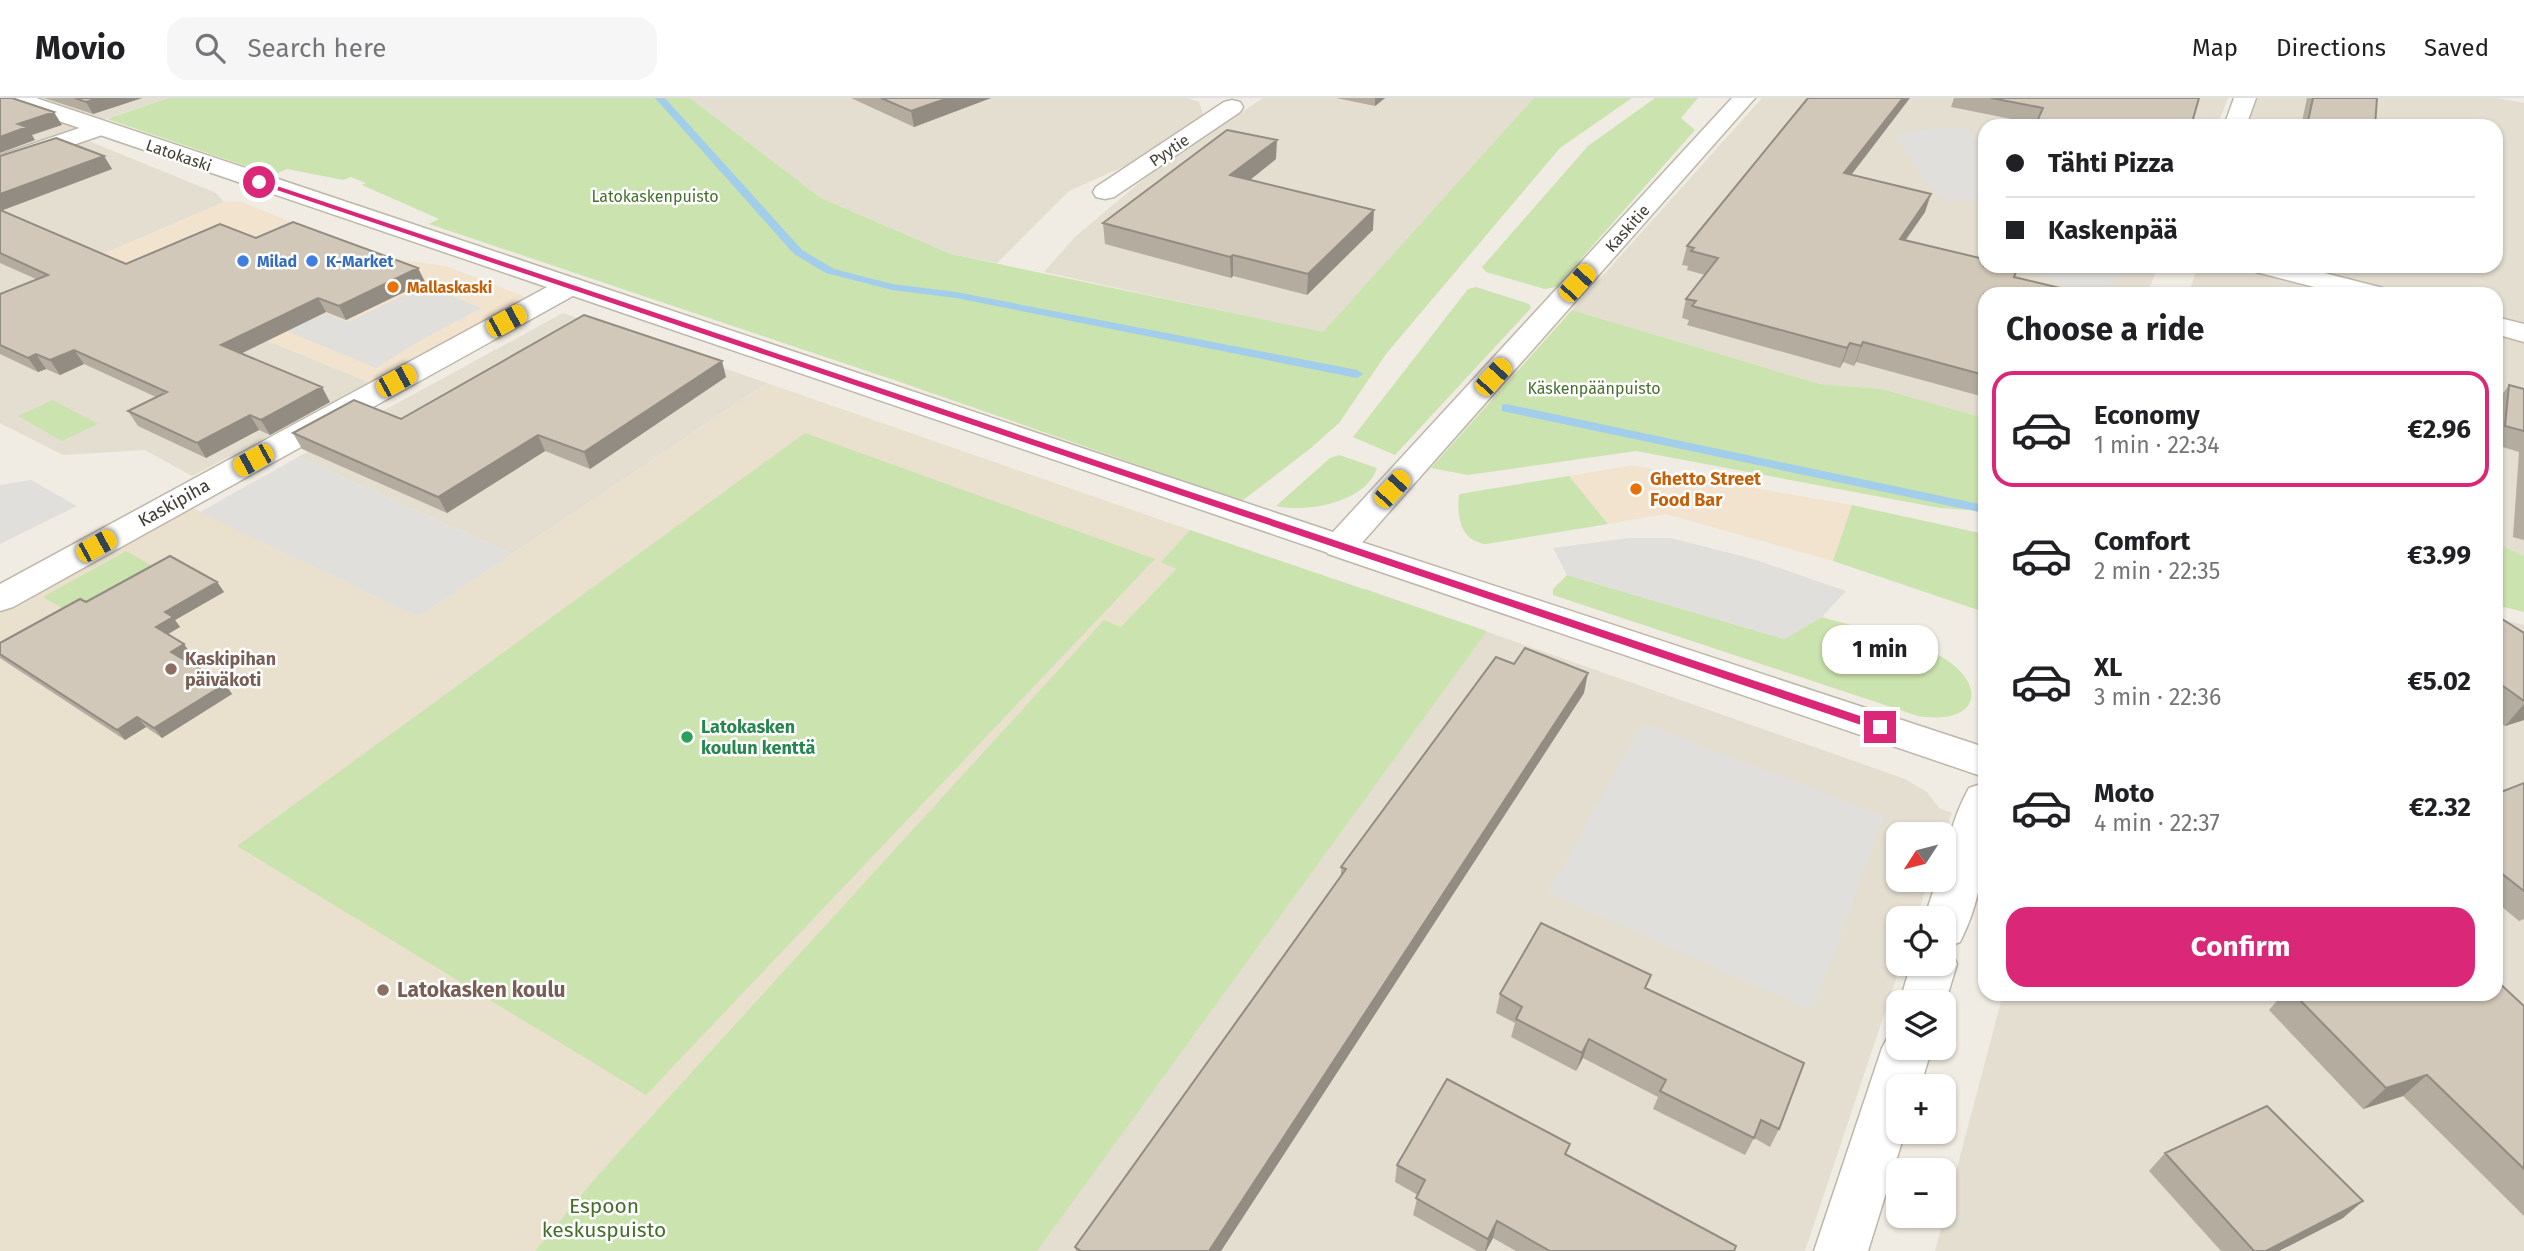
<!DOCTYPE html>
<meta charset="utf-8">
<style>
body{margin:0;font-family:"Fira Sans",sans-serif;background:#f6f6f6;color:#202124;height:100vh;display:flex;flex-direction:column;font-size:26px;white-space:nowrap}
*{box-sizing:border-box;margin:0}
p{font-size:23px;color:#757577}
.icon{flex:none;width:38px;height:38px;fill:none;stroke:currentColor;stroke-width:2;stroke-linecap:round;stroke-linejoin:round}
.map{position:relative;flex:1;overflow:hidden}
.side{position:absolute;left:1978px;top:189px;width:525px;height:714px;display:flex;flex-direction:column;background:#fff;border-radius:21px;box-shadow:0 2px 5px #0004}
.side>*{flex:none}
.guide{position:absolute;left:1978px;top:21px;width:525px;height:154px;border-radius:21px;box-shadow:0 2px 5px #0004;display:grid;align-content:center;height:154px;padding:0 28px;background:#fff}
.needle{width:46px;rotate:234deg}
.tools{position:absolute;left:1886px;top:724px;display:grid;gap:14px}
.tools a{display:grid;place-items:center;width:70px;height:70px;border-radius:14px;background:#fff;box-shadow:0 2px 5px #0004;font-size:35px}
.end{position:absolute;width:32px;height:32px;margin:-16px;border:9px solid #db2777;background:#fff;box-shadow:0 0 0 4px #fff}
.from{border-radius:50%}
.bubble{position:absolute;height:49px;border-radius:21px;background:#fff;box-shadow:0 2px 5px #0004;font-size:23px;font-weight:700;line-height:49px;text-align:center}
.car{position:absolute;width:21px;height:42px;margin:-21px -10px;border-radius:9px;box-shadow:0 0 5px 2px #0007;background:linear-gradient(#f5c518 24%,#345 0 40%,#f5c518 0 76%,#345 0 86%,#f5c518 0)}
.guide b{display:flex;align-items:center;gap:24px;height:66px;font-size:26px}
.guide b+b{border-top:2px solid #e0e0e0}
.guide i{width:18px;height:18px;background:#202124}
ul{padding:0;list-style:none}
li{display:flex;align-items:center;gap:21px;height:116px;margin:0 14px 10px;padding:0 14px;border:4px solid transparent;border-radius:21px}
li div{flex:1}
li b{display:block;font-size:26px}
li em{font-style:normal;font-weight:700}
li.selected{border-color:#db2777}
li>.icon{width:63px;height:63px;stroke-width:1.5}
h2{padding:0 28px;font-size:32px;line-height:84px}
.cta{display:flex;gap:14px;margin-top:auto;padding:14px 28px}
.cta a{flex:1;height:80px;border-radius:21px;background:#db2777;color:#fff;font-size:28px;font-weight:700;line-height:80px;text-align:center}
header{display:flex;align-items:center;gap:42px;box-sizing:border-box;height:98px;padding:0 35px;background:#fff;border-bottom:2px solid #e0e0e0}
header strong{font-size:33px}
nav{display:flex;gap:38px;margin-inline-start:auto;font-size:24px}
.search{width:490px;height:63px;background:#f6f6f6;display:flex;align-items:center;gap:18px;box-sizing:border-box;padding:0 24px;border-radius:21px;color:#757577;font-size:26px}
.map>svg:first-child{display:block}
</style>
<header>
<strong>Movio</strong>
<div class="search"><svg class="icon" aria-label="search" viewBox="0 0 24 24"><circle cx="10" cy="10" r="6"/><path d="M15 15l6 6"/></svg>Search here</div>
<nav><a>Map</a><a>Directions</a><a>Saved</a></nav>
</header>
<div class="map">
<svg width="2524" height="1153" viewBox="0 0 2524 1153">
<rect width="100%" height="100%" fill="#f0ece3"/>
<path fill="#e4ded1" d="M 0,0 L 168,0 L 67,34 L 216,95 L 224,104 L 80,166 L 371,285 L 192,378 L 145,352 L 63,357 L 0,325 Z
M 690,0 L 1188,0 L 1199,4 L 1205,21 L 1134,64 L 1069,93 L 997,165 L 951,156 L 821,100 Z
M 1263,0 L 1534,0 L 1323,235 L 1044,174 L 1076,138 L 1156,71 Z
M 1762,0 L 2228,0 L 2217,28 L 1984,28 L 1984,168 L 2158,168 L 2147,196 L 1984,196 L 1984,320 L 1882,291 L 1820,286 L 1572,212 Z
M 2257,0 L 2497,0 L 2524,5 L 2524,458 L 2496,445 L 2496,196 L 2188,196 L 2198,168 L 2496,168 L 2496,28 L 2247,28 Z
M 563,215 L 767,285 L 512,456 L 298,359 Z
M 1366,491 L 1905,681 L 1927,694 L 1939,710 L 1952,715 L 1944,737 L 1899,737 L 1899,782 L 1929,782 L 1916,821 L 1899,821 L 1899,866 L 1901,866 L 1805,1153 L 928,1153 Z
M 2496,520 L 2524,527 L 2524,1153 L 1935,1153 L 2003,896 L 2496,896 Z"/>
<path fill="#f2e3cf" d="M 240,103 L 374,158 L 446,168 L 526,199 L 526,205 L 371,285 L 79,166 L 224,104 Z
M 1633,367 L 1691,379 L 1852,407 L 1833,463 L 1666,416 L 1608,426 L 1569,378 Z"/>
<path fill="#e9e1ce" d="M 767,285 L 1190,432 L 1161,464 L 1177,470 L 1121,529 L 1104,523 L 597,1078 L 535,1153 L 0,1153 L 0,515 L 191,409 L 418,519 Z"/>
<path fill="#cbe3ae" d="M 168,0 L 690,0 L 821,100 L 951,156 L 1323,234 L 1534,0 L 1632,0 L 1560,50 L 1386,256 L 1339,325 L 1311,350 L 1242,403 L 897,283 L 429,126 L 439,121 L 362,87 L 366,85 L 351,79 L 343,82 L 287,71 L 276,76 L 263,74 L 107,21 Z
M 1655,0 L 1698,0 L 1681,20 L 1695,32 L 1556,189 L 1545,191 L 1486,174 L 1482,169 L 1588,48 Z
M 1476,189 L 1529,206 L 1531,210 L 1395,357 L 1353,339 L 1468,191 Z
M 1572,212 L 1820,286 L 1882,291 L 1984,320 L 1984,413 L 1940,410 L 1636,353 L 1468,377 L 1431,370 Z
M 53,302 L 98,326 L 62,343 L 18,318 Z
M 805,335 L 1155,461 L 646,997 L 237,748 Z
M 1339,357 L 1377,370 C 1366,405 1306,415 1276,408 L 1330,360 Z
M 1569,378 L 1608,426 L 1486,446 C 1460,443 1457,419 1459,396 Z
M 1852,407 L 1984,436 L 1984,514 L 1833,463 Z
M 1190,432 L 1487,533 L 1037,1153 L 535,1153 L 597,1078 L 1104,522 L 1121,529 L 1176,471 L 1161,464 Z
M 2496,445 L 2524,458 L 2524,514 L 2496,507 Z
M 126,453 L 165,475 L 75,518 L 43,499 Z
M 1567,477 L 1784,541 L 1822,519 C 1855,529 1906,540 1935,555 C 1989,583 1983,628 1918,618 L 1553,497 L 1553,491 Z"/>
<path fill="#e1dfdb" d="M 1966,29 L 1984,53 L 1984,101 L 1945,103 L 1936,97 L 1894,38 L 1919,32 Z
M 2022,168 L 2121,168 L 2129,172 L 2097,196 L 2083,196 Z
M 426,187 L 481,210 L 416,245 L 376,270 L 265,224 L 302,205 L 348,224 Z
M 298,359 L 512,456 L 418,519 L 200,414 Z
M 31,382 L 77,408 L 0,446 L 0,387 Z
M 1629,440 L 1671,440 L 1753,461 L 1846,493 L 1822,519 L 1784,541 L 1567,477 L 1553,450 Z
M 1643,625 L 1884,718 L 1812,913 L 1548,795 Z"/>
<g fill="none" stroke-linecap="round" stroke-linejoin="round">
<path fill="#a2cdeb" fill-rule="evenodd" d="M 655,0 L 665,0 L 802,152 L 834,171 L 892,186 L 956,194 L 1357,272 L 1363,276 L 1357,280 L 956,200 L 892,192 L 826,175 L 794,156 Z
M 1506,306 L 1984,407 L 1984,415 L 1502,313 L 1502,307 Z"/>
<defs>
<path id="minor" d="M 2234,0 L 2256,0 L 2246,28 L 2224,28 Z
M 1232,2 L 1240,4 L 1243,9 L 1240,14 L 1114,99 L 1105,101 L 1096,99 L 1093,94 L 1096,89 L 1224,4 Z
M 100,23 L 108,25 L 111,30 L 108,35 L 0,72 L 0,57 Z
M 2252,168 L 2297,168 L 2383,190 L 2387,196 L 2341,196 L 2256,174 Z
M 570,180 L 580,182 L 584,188 L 580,194 L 13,509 L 0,513 L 0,486 L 560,182 Z
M 2496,219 L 2524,226 L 2524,244 L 2496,236 Z
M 1340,437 L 1984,649 L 1984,679 L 1328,456 L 1323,448 L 1328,440 Z
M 1984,685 C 1989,738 1985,796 1960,844 L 1944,850 L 1944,821 L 1924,821 L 1937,782 L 1944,782 C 1944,751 1954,717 1969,690 Z
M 1944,850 L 1951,852 L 1957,866 L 1944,909 L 1944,905 L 1899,906 L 1911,866 L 1944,866 Z
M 1899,931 L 1899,950 L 1932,950 L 1920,989 L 1899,989 L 1899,1034 L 1905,1034 L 1868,1153 L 1814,1153 L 1882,950 L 1890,935 Z"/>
<path id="tertiary" d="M 3,0 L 36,0 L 1333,434 L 1732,0 L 1755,0 L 1352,456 L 1340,459 L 6,5 Z"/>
</defs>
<use href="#minor" stroke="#beb7a9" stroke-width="3"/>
<use href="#tertiary" stroke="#beb7a9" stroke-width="3"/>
<use href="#minor" fill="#fff" fill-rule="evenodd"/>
<use href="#tertiary" fill="#fff" fill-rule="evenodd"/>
</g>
<path fill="#b4ac9f" d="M 44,0 L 142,0 L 93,16 Z
M 851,0 L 991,0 L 914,29 Z
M 1336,0 L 1385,0 L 1375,8 Z
M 1954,0 L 2199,0 L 2036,26 L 1951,9 Z
M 2307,0 L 2377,0 L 2375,28 L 2301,28 Z
M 0,58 L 104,58 L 112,71 L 1,113 L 126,166 L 256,140 L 418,170 L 425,184 L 346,222 L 326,214 L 242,255 L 330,304 L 270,337 L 259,332 L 206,360 L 138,328 L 128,313 L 156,299 L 84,266 L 60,277 L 46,271 L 38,274 L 0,256 L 0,196 L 36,181 L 0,165 Z
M 1276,61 L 1250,82 L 1373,132 L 1307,197 L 1233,178 L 1231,180 L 1105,146 L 1103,125 Z
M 1851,77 L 1925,114 L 1905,143 L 1984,196 L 1984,299 L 1856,264 L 1854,268 L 1843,264 L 1840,270 L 1687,227 L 1689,222 L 1682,220 L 1686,201 L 1705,177 L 1687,172 L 1688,168 L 1682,167 L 1687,148 Z
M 726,279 L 590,371 L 545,353 L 447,415 L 302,351 L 293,335 Z
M 2509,287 L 2524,291 L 2524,442 L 2513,439 L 2519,354 L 2496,347 L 2496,305 Z
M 217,484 L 224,494 L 175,522 L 180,529 L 168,536 L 191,556 L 183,561 L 225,586 L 232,596 L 162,640 L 146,629 L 125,642 L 0,560 L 0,545 L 86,504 Z
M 2496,523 L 2524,535 L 2524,622 L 2505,628 L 2496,621 Z
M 1584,595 L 1221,1153 L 1076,1153 L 1075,1149 L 1341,778 L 1341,769 Z
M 2524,685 L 2524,821 L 2519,823 L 2496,804 L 2496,696 Z
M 1647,890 L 1779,1031 L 1770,1049 L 1754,1040 L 1745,1057 L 1653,1011 L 1658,999 L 1583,960 L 1576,973 L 1511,939 L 1515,925 L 1496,915 L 1500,896 Z
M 2283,896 L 2496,896 L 2524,908 L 2524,1118 L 2403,998 L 2363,1011 L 2269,912 Z
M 2165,1055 L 2343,1120 L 2279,1153 L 2221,1153 L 2149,1073 Z
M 1567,1057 L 1734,1153 L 1516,1153 L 1493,1140 L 1486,1153 L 1477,1153 L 1413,1117 L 1418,1097 L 1395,1084 L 1397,1067 Z"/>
<path fill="#928c82" d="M 97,0 L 142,0 L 93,16 L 86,4 Z
M 948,0 L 991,0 L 914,29 L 911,13 Z
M 1375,0 L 1385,0 L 1375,8 Z
M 1903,0 L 1910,0 L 1839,93 L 1844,75 Z
M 54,14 L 62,27 L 32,37 L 35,42 L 0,55 L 0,39 L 18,26 Z
M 1277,42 L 1276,61 L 1231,97 L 1230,77 Z
M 104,58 L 112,71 L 0,113 L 0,96 Z
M 1931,96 L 1925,114 L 1893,160 L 1900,141 Z
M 1374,112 L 1373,132 L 1307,197 L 1308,176 Z
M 1233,157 L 1233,178 L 1231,180 L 1230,159 Z
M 418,170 L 425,184 L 346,222 L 339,208 Z
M 318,200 L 326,214 L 230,261 L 221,247 Z
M 1863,244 L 1856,264 L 1854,268 L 1861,248 Z
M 1850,245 L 1843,264 L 1840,270 L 1847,250 Z
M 74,252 L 84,266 L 60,277 L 50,262 Z
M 36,256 L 46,271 L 38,274 L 28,260 Z
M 722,263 L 726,279 L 590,371 L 584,354 Z
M 322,289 L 330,304 L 270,337 L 261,322 Z
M 250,317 L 259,332 L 206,360 L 197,345 Z
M 538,337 L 545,353 L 447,415 L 438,399 Z
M 217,484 L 224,494 L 175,522 L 180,529 L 163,539 L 156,529 L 165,514 Z
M 184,546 L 191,556 L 179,564 L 171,554 Z
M 1588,575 L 1584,595 L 1221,1153 L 1209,1153 Z
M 225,586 L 232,596 L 162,640 L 154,630 Z
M 2503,588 L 2496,597 L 2496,590 Z
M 2524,606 L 2524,622 L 2505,628 Z
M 137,619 L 146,629 L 125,642 L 117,632 Z
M 1589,941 L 1583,960 L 1576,973 L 1582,955 Z
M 2427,977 L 2403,998 L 2363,1011 L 2386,990 Z
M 2363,1103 L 2343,1120 L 2279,1153 L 2266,1153 Z
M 1497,1123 L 1493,1140 L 1486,1153 L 1485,1153 L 1488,1141 Z"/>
<path fill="#d1c8b9" stroke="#928c82" stroke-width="2" d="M 0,0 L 12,0 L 54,14 L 18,26 L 27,29 L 0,39 Z
M 75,0 L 97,0 L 86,4 Z
M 881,0 L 948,0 L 911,13 Z
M 1808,0 L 1903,0 L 1844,75 L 1931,96 L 1900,141 L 1984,161 L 1984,168 L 2018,169 L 2014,179 L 2085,196 L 1984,196 L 1984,277 L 1863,244 L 1861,248 L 1850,245 L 1847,250 L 1692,208 L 1696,203 L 1686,201 L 1718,160 L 1691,153 L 1694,150 L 1687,148 Z
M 1991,0 L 2199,0 L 2191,28 L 2035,28 L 2043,10 Z
M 2313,0 L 2377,0 L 2375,28 L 2307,28 Z
M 1227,32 L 1277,42 L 1230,77 L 1374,112 L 1308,176 L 1233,157 L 1230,159 L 1103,125 Z
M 56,40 L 104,58 L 0,96 L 0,58 Z
M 0,112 L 126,166 L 220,126 L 256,140 L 293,124 L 418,170 L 339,208 L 318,200 L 221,247 L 322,289 L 261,322 L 250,317 L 197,345 L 128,313 L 167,294 L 74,252 L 50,262 L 36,256 L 28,260 L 0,247 L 0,196 L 48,177 L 0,155 Z
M 2225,193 L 2241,196 L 2224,196 Z
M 584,217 L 722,263 L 584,354 L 538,337 L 438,399 L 293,335 L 354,302 L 401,321 Z
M 2509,287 L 2524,291 L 2524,333 L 2505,328 Z
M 170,458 L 217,484 L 165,514 L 173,519 L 156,529 L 184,546 L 171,554 L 225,586 L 154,630 L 137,619 L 117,632 L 0,556 L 0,545 L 80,501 L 86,504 Z
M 2502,521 L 2524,535 L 2524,603 L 2503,588 L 2496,590 L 2496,523 Z
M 1525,550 L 1588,575 L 1209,1153 L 1081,1153 L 1075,1149 L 1346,771 L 1341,769 L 1496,559 L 1514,566 Z
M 2524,685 L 2524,793 L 2496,771 L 2496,696 Z
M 1541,825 L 1651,877 L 1645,890 L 1804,965 L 1779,1031 L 1761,1022 L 1754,1040 L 1660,993 L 1666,982 L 1589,941 L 1582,955 L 1516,921 L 1522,909 L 1500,896 Z
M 2496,882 L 2524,908 L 2524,1071 L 2427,977 L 2386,990 L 2294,896 L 2496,896 Z
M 1447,981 L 1570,1046 L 1565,1056 L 1736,1148 L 1734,1153 L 1550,1153 L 1497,1123 L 1488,1141 L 1416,1100 L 1425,1082 L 1397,1067 Z
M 2267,1008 L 2363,1103 L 2266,1153 L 2254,1153 L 2165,1055 Z"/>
<path fill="#db2777" d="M 259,82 L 1884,626 L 1886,629 L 1880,633 L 1876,632 L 256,85 Z"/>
<g fill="#3f7fe0" stroke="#fff" stroke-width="2.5">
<circle cx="243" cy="163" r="7"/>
<circle cx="312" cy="163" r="7"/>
</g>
<g fill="#e8710a" stroke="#fff" stroke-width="2.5">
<circle cx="393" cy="189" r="7"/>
<circle cx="1636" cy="391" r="7"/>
</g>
<g fill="#8d6e63" stroke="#fff" stroke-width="2.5">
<circle cx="171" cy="571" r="7"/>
<circle cx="383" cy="892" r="7"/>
</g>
<circle fill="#2e9e5b" stroke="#fff" stroke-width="2.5" cx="687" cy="639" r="7"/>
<g text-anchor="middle" stroke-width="5" stroke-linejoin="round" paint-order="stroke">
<g font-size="16" fill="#423c34" stroke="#fff">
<text transform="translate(1169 52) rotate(-34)" y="6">Pyytie</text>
<text transform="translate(179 57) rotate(19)" y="6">Latokaski</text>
<text transform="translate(1627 130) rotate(-48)" y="6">Kaskitie</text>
</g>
<g font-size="16" fill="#466f2b" stroke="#fff">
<text x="655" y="104">Latokaskenpuisto</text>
<text x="1594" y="296">Käskenpäänpuisto</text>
</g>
<g font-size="16" font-weight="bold" fill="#366cbe" stroke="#fff" text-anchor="start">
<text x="257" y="169">Milad</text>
<text x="326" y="169">K-Market</text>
</g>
<g font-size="16" font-weight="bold" fill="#c56008" stroke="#fff" text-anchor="start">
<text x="407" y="195">Mallaskaski</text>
</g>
<g font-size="18" font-weight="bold" fill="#c56008" stroke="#fff" text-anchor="start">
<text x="1650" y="387">Ghetto Street<tspan x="1650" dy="21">Food Bar</tspan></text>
</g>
<g font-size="18" fill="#423c34" stroke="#fff">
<text transform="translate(174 405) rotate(-29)" y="6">Kaskipiha</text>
</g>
<g font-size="18" font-weight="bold" fill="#785e54" stroke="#fff" text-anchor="start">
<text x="185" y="567">Kaskipihan<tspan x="185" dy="21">päiväkoti</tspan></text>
</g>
<g font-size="18" font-weight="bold" fill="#27864d" stroke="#fff" text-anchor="start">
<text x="701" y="635">Latokasken<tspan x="701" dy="21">koulun kenttä</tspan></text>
</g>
<g font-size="21" font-weight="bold" fill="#785e54" stroke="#fff" text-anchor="start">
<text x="397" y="899">Latokasken koulu</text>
</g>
<g font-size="21" fill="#466f2b" stroke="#fff">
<text x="604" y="1115">Espoon<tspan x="604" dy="24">keskuspuisto</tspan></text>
</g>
</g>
</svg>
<div class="tools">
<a><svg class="needle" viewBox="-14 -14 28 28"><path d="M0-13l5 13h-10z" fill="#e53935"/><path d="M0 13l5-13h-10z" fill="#757577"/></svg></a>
<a><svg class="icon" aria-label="locate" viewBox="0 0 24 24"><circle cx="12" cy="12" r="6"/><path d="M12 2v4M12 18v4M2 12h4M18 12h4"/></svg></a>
<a><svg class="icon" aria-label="layers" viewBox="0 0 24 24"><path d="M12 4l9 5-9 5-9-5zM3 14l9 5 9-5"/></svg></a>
<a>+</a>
<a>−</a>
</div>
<i class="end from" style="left:259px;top:84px"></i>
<i class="end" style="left:1880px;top:629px"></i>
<div class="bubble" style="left:1822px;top:527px;width:116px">1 min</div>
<i class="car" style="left:1577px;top:185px;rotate:42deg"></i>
<i class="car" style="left:506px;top:223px;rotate:61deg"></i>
<i class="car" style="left:1493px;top:279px;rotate:42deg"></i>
<i class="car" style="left:396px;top:283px;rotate:61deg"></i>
<i class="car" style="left:253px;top:362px;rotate:241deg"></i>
<i class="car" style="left:1392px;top:391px;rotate:42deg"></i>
<i class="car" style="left:96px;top:448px;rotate:61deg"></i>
<div class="guide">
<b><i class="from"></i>Tähti Pizza</b>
<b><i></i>Kaskenpää</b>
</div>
<section class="side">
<h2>Choose a ride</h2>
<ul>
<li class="selected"><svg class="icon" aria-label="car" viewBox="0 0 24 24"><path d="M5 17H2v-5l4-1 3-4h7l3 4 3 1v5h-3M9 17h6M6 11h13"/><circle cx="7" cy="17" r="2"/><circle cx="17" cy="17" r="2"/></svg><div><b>Economy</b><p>1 min · 22:34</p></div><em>€2.96</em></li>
<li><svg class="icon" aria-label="car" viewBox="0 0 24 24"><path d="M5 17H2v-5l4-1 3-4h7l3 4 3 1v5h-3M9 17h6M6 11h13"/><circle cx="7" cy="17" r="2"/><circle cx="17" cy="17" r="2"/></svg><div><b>Comfort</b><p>2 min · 22:35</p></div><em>€3.99</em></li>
<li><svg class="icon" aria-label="car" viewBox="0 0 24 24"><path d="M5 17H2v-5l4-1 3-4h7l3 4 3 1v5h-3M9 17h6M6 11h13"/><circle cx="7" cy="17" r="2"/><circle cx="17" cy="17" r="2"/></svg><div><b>XL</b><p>3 min · 22:36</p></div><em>€5.02</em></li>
<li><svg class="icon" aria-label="car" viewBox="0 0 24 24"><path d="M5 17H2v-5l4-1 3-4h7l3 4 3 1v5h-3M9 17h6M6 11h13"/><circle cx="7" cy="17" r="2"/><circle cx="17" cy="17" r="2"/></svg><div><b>Moto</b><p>4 min · 22:37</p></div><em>€2.32</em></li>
</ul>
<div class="cta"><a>Confirm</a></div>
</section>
</div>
